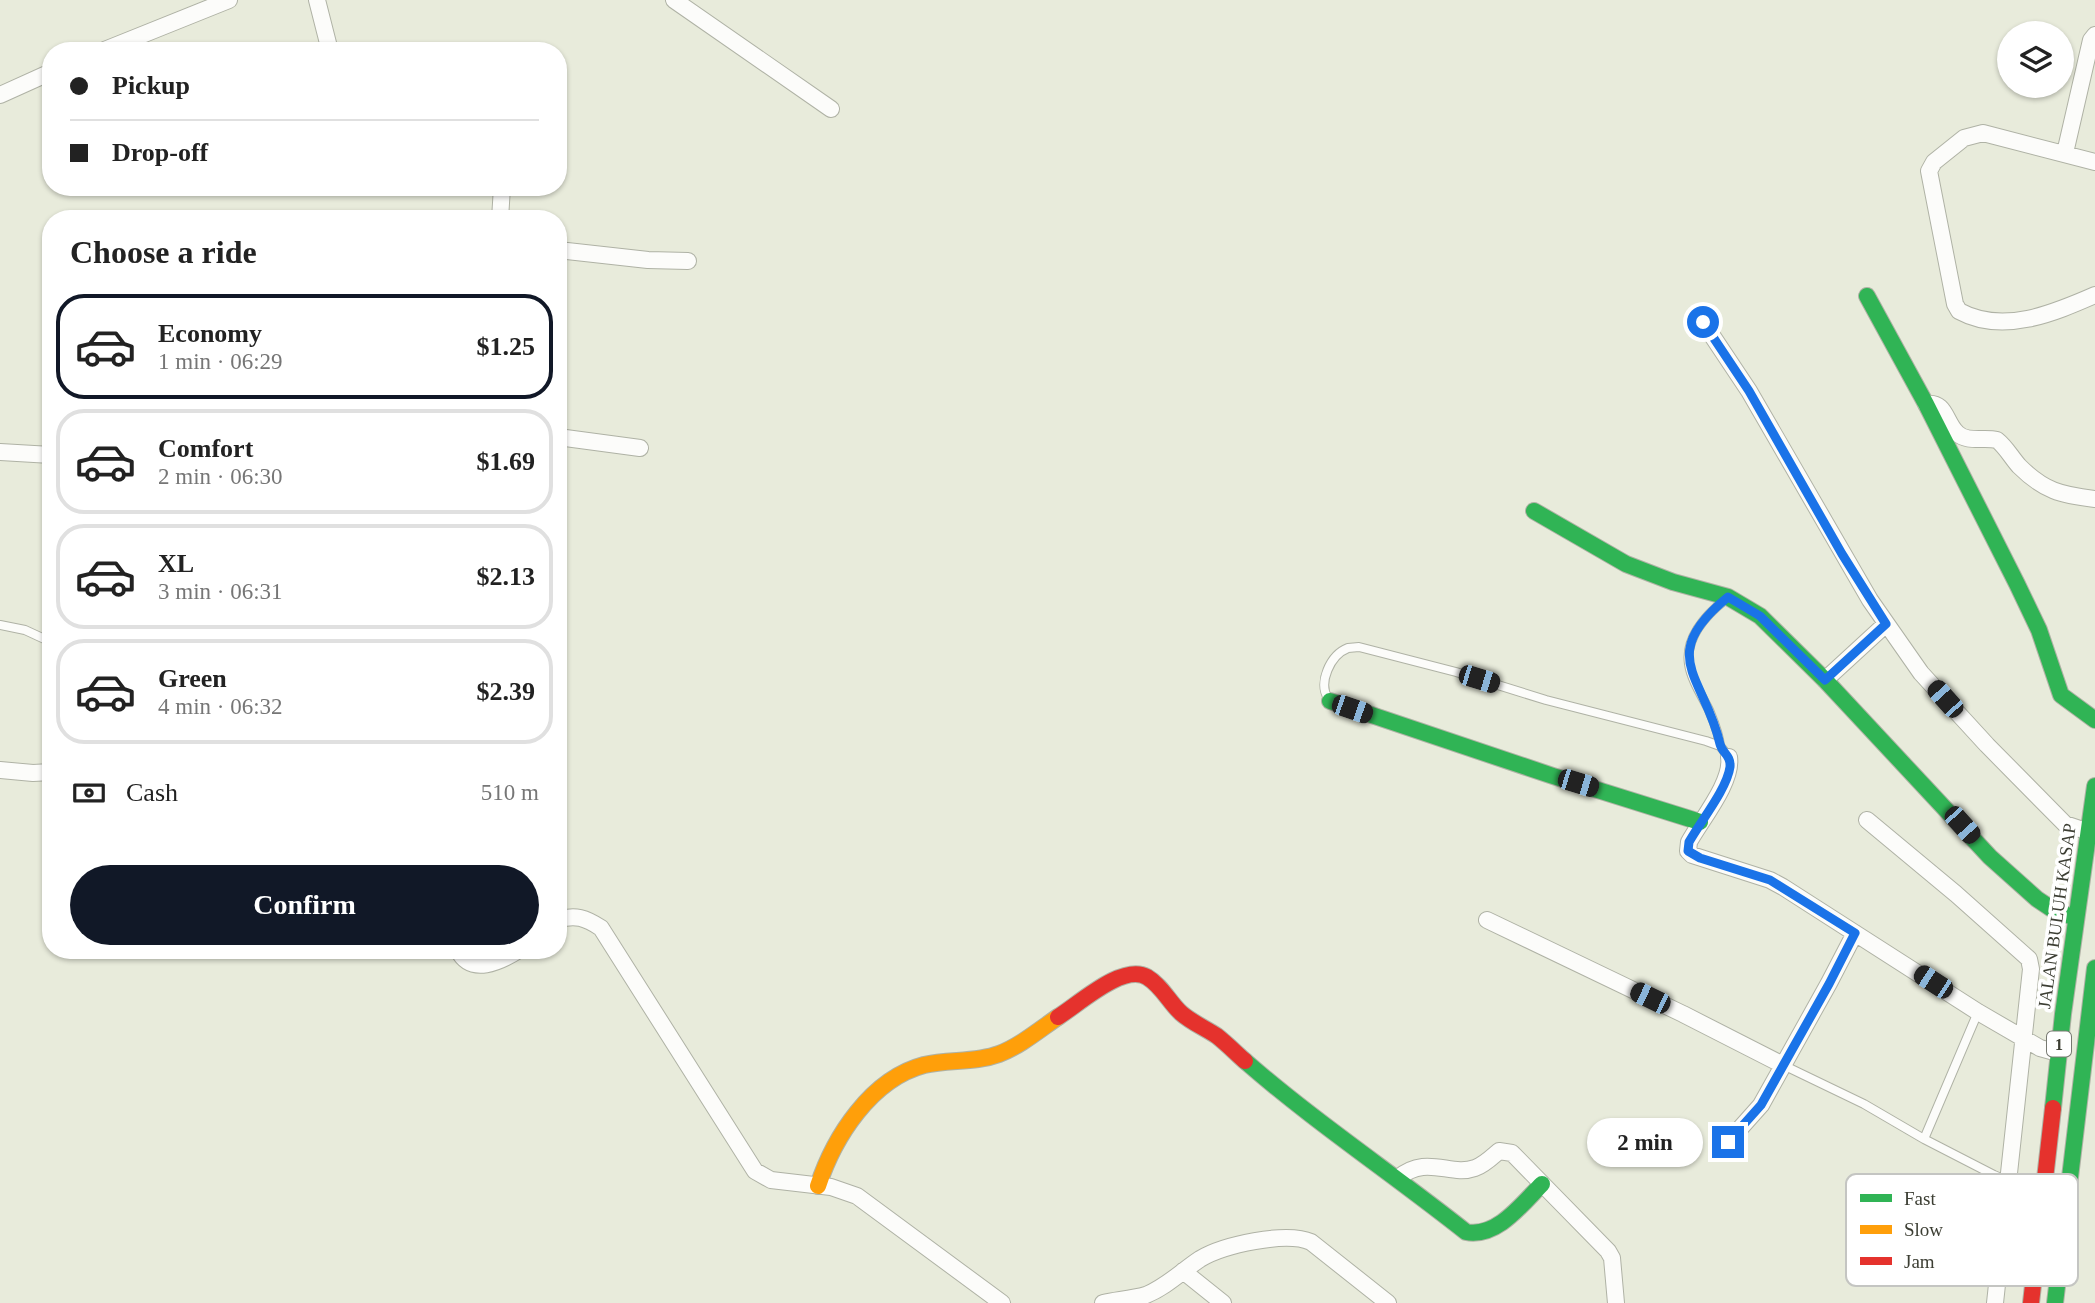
<!DOCTYPE html>
<meta charset="utf-8">
<style>
body{margin:0;font-family:"Times New Roman",serif;background:#f2f2f2;color:#222;height:100vh;display:flex;flex-direction:column;font-size:26px;white-space:nowrap}
*{box-sizing:border-box;margin:0}
p{font-size:23px;color:#767676}
.icon{flex:none;width:38px;height:38px;fill:none;stroke:currentColor;stroke-width:2;stroke-linecap:round;stroke-linejoin:round}
.map{position:relative;flex:1;overflow:hidden}
.panel{position:absolute;left:42px;top:210px;width:525px;height:749px;display:flex;flex-direction:column;background:#fff;border-radius:28px;box-shadow:0 2px 5px #0004}
.panel>*{flex:none}
.top-card{position:absolute;left:42px;top:42px;width:525px;height:154px;border-radius:28px;box-shadow:0 2px 5px #0004;display:grid;align-content:center;height:154px;padding:0 28px;background:#fff}
.controls{position:absolute;left:1997px;top:21px;display:grid;gap:14px}
.controls a{display:grid;place-items:center;width:77px;height:77px;border-radius:50%;background:#fff;box-shadow:0 2px 5px #0004;font-size:35px}
.end{position:absolute;width:32px;height:32px;margin:-16px;border:9px solid #1a73e8;background:#fff;box-shadow:0 0 0 4px #fff}
.from{border-radius:50%}
.bubble{position:absolute;height:49px;border-radius:24px;background:#fff;box-shadow:0 2px 5px #0004;font-size:23px;font-weight:700;line-height:49px;text-align:center}
.car{position:absolute;width:21px;height:42px;margin:-21px -10px;border-radius:9px;box-shadow:0 0 5px 2px #0007;background:linear-gradient(#222 24%,#8ab4d8 0 40%,#222 0 76%,#8ab4d8 0 86%,#222 0)}
.top-card b{display:flex;align-items:center;gap:24px;height:66px;font-size:26px}
.top-card b+b{border-top:2px solid #e0e0e0}
.top-card i{width:18px;height:18px;background:#222}
ul{padding:0;list-style:none}
li{display:flex;align-items:center;gap:21px;height:105px;margin:0 14px 10px;padding:0 14px;border:4px solid #e0e0e0;border-radius:28px}
li div{flex:1}
li b{display:block;font-size:26px}
li em{font-style:normal;font-weight:700}
li.selected{border-color:#111827}
li>.icon{width:63px;height:63px;stroke-width:1.5}
h2{padding:0 28px;font-size:32px;line-height:84px}
.pay{display:flex;align-items:center;gap:18px;height:77px;padding:0 28px;font-size:26px}
.pay p{margin-inline-start:auto}
.primary-button{display:flex;gap:14px;margin-top:auto;padding:14px 28px}
.primary-button a{flex:1;height:80px;border-radius:42px;background:#111827;color:#fff;font-size:28px;font-weight:700;line-height:80px;text-align:center}
.map>svg:first-child{display:block}
</style>
<div class="map">
<svg width="2095" height="1303" viewBox="0 0 2095 1303">
<rect width="100%" height="100%" fill="#e8ebdb"/>
<g fill="none" stroke-linecap="round" stroke-linejoin="round">
<defs>
<path id="lane" d="M 0,625 L 25,630 L 51,642
M 1328,698 C 1318,683 1330,655 1348,648 C 1348,648 1359,647 1359,647 L 1456,672 L 1546,700 L 1706,741 L 1720,746 L 1729,757
M 1720,746 C 1719,733 1714,722 1709,710 C 1702,696 1691,679 1689,664 C 1685,637 1707,614 1726,599
M 1783,1065 L 1864,1104 L 1924,1139 L 1994,1175 L 2008,1181 L 2038,1185
M 1924,1139 L 1978,1012"/>
<path id="street" d="M 317,0 L 330,51
M 674,0 L 831,109
M 102,51 L 229,0
M 0,95 L 51,72
M 2065,153 L 2091,40 L 2095,35
M 2095,162 L 1983,133 L 1964,138 L 1934,162 L 1929,171 L 1955,304 L 1959,311 C 2003,335 2054,313 2095,295
M 500,219 L 502,187
M 558,250 L 648,260 L 688,261
M 1703,322 L 1749,391 L 1870,600 L 1921,673 L 1987,745 L 2065,824 L 2089,832
M 1926,404 C 1946,401 1945,422 1957,433 C 1967,443 1984,437 1997,440 C 2006,447 2011,457 2019,466 C 2044,491 2061,495 2095,499
M 558,437 L 640,448
M 0,452 L 51,455
M 1825,680 L 1886,624
M 1729,757 C 1733,782 1701,820 1689,842 L 1688,851 L 1692,855 L 1770,880 L 1783,887 L 1978,1012 L 2040,1048 L 2058,1053
M 0,770 L 33,773 L 51,772
M 1867,820 L 1956,894 L 2029,959 L 2031,969 L 1995,1303
M 558,920 C 575,914 586,918 601,928 L 755,1171 L 771,1180 L 831,1187 L 857,1196 L 1002,1303
M 1487,920 L 1683,1014 L 1783,1065
M 458,950 C 471,976 500,962 519,950
M 1728,1142 L 1761,1105 L 1829,983 L 1855,933
M 1398,1178 C 1427,1154 1450,1177 1475,1168 C 1484,1165 1492,1157 1499,1151 L 1512,1153 L 1608,1251 L 1612,1258 L 1616,1303
M 1183,1271 L 1223,1303
M 1103,1303 C 1117,1300 1132,1299 1146,1295 C 1166,1287 1182,1271 1200,1259 C 1223,1245 1286,1231 1311,1242 L 1388,1303"/>
<path id="fast" d="M 1867,296 L 1926,404 L 2017,584 L 2039,630 L 2061,695 L 2095,720
M 1534,511 L 1626,564 L 1673,582 L 1728,597 L 1760,616 L 1825,680 L 1990,857 L 2037,899 L 2055,911 L 2076,918
M 1330,701 L 1553,776 L 1700,822
M 1245,1061 C 1315,1122 1393,1174 1466,1232 C 1497,1238 1522,1204 1542,1184
M 2053,1108 L 2063,1014 L 2095,786
M 2055,1303 L 2095,968"/>
<path id="slow" d="M 818,1186 C 834,1137 871,1079 924,1065 C 949,1059 975,1063 999,1054 C 1020,1046 1039,1030 1058,1017"/>
<path id="jam" d="M 1058,1017 C 1079,1004 1123,963 1147,977 C 1162,986 1169,1002 1181,1013 C 1191,1022 1205,1028 1217,1036 C 1227,1044 1236,1053 1245,1061
M 2031,1303 L 2053,1108"/>
</defs>
<use href="#lane" stroke="#afb2a5" stroke-width="10"/>
<use href="#street" stroke="#afb2a5" stroke-width="18"/>
<use href="#fast" stroke="#afb2a5" stroke-width="18"/>
<use href="#slow" stroke="#afb2a5" stroke-width="18"/>
<use href="#jam" stroke="#afb2a5" stroke-width="18"/>
<use href="#lane" stroke="#fcfcfa" stroke-width="8"/>
<use href="#street" stroke="#fcfcfa" stroke-width="16"/>
<use href="#fast" stroke="#30b455" stroke-width="16"/>
<use href="#slow" stroke="#ff9f0a" stroke-width="16"/>
<use href="#jam" stroke="#e5322d" stroke-width="16"/>
</g>
<g fill="none" stroke-linecap="round" stroke-linejoin="round">
<path stroke="#1a73e8" stroke-width="9" d="M 1703,322 L 1749,391 L 1842,554 L 1886,624 L 1825,680 L 1760,616 L 1728,597 C 1655,656 1705,677 1720,744 C 1722,753 1731,755 1730,767 C 1727,789 1700,822 1689,842 L 1688,851 L 1700,858 L 1770,880 L 1855,933 L 1829,984 L 1761,1105 L 1728,1142"/>
</g>
<g text-anchor="middle" stroke-width="7" stroke-linejoin="round" paint-order="stroke">
<rect fill="#fff" stroke="#767870" stroke-width="2" x="2047" y="1031.5" width="24" height="25" rx="5"/>
<g font-size="16" font-weight="bold" fill="#3c3e33">
<text x="2059" y="1050">1</text>
</g>
<g font-size="18" fill="#3c3e33" stroke="#fff">
<text transform="translate(2057 916) rotate(-82)" y="6">JALAN BULUH KASAP</text>
</g>
</g>
<rect x="1846" y="1174" width="232" height="112" rx="10" fill="#fff" stroke="#c4c5c2" stroke-width="2"/>
<rect x="1860" y="1194" width="32" height="8" fill="#30b455"/>
<rect x="1860" y="1225" width="32" height="9" fill="#ff9f0a"/>
<rect x="1860" y="1257" width="32" height="8" fill="#e5322d"/>
<g font-size="19" fill="#3c3e33">
<text x="1904" y="1205">Fast</text>
<text x="1904" y="1236">Slow</text>
<text x="1904" y="1268">Jam</text>
</g>
</svg>
<div class="controls">
<a><svg class="icon" aria-label="layers" viewBox="0 0 24 24"><path d="M12 4l9 5-9 5-9-5zM3 14l9 5 9-5"/></svg></a>
</div>
<i class="end from" style="left:1703px;top:322px"></i>
<i class="end" style="left:1728px;top:1142px"></i>
<div class="bubble" style="left:1587px;top:1118px;width:116px">2 min</div>
<i class="car" style="left:1479px;top:679px;rotate:107deg"></i>
<i class="car" style="left:1945px;top:699px;rotate:318deg"></i>
<i class="car" style="left:1352px;top:709px;rotate:109deg"></i>
<i class="car" style="left:1578px;top:783px;rotate:107deg"></i>
<i class="car" style="left:1962px;top:825px;rotate:138deg"></i>
<i class="car" style="left:1933px;top:982px;rotate:303deg"></i>
<i class="car" style="left:1650px;top:998px;rotate:296deg"></i>
<div class="top-card">
<b><i class="from"></i>Pickup</b>
<b><i></i>Drop-off</b>
</div>
<section class="panel">
<h2>Choose a ride</h2>
<ul>
<li class="selected"><svg class="icon" aria-label="car" viewBox="0 0 24 24"><path d="M5 17H2v-5l4-1 3-4h7l3 4 3 1v5h-3M9 17h6M6 11h13"/><circle cx="7" cy="17" r="2"/><circle cx="17" cy="17" r="2"/></svg><div><b>Economy</b><p>1 min · 06:29</p></div><em>$1.25</em></li>
<li><svg class="icon" aria-label="car" viewBox="0 0 24 24"><path d="M5 17H2v-5l4-1 3-4h7l3 4 3 1v5h-3M9 17h6M6 11h13"/><circle cx="7" cy="17" r="2"/><circle cx="17" cy="17" r="2"/></svg><div><b>Comfort</b><p>2 min · 06:30</p></div><em>$1.69</em></li>
<li><svg class="icon" aria-label="car" viewBox="0 0 24 24"><path d="M5 17H2v-5l4-1 3-4h7l3 4 3 1v5h-3M9 17h6M6 11h13"/><circle cx="7" cy="17" r="2"/><circle cx="17" cy="17" r="2"/></svg><div><b>XL</b><p>3 min · 06:31</p></div><em>$2.13</em></li>
<li><svg class="icon" aria-label="car" viewBox="0 0 24 24"><path d="M5 17H2v-5l4-1 3-4h7l3 4 3 1v5h-3M9 17h6M6 11h13"/><circle cx="7" cy="17" r="2"/><circle cx="17" cy="17" r="2"/></svg><div><b>Green</b><p>4 min · 06:32</p></div><em>$2.39</em></li>
</ul>
<div class="pay"><svg class="icon" aria-label="cash" viewBox="0 0 24 24"><path d="M3 7h18v10H3z"/><circle cx="12" cy="12" r="2"/></svg>Cash<p>510 m</p></div>
<div class="primary-button"><a>Confirm</a></div>
</section>
</div>
